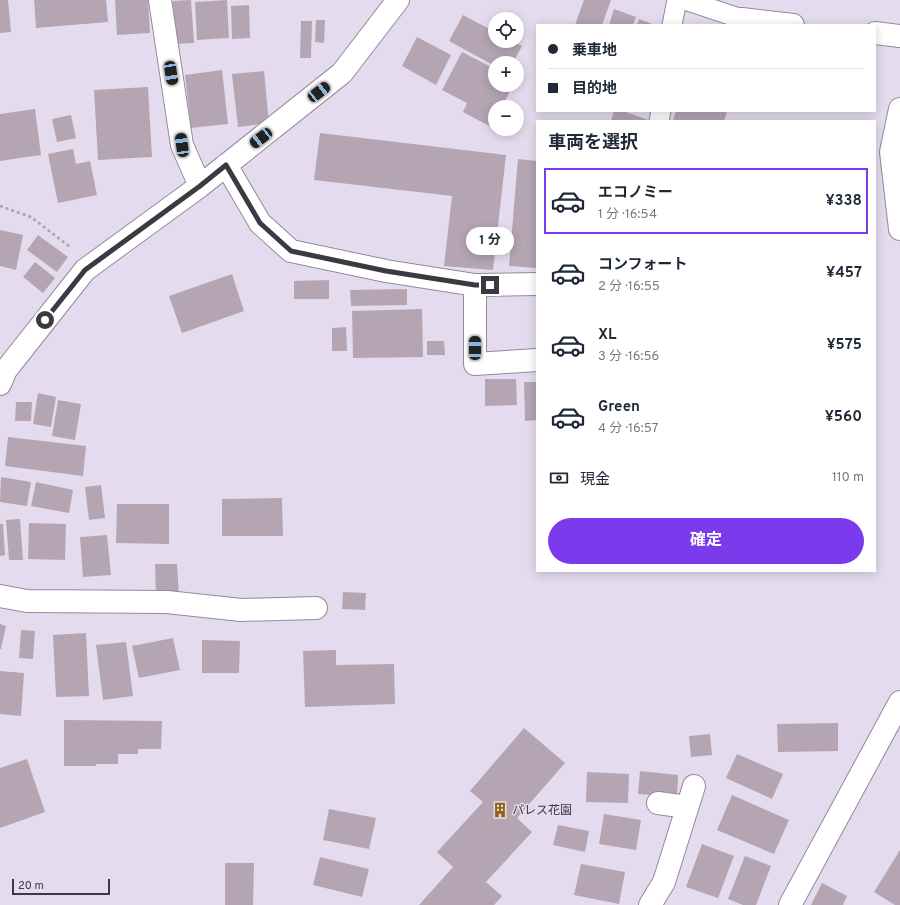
<!DOCTYPE html>
<html lang="ja">
<meta charset="utf-8">
<style>
body{margin:0;font-family:Overpass,"Noto Sans JP",sans-serif;background:#f6f6f7;color:#1f2937;height:100vh;display:flex;flex-direction:column;font-size:15px;white-space:nowrap}
*{box-sizing:border-box;margin:0}
p{font-size:13px;color:#747a83}
.icon{flex:none;width:22px;height:22px;fill:none;stroke:currentColor;stroke-width:2;stroke-linecap:round;stroke-linejoin:round}
.map{position:relative;flex:1;overflow:hidden}
.panel{position:absolute;left:536px;top:120px;width:340px;height:452px;display:flex;flex-direction:column;background:#fff;border-radius:0px;box-shadow:0 2px 10px #0003}
.panel>*{flex:none}
.top-card{position:absolute;left:536px;top:24px;width:340px;height:88px;border-radius:0px;box-shadow:0 2px 10px #0003;display:grid;align-content:center;height:88px;padding:0 12px;background:#fff}
.fabs{position:absolute;left:488px;top:12px;display:grid;gap:8px}
.fabs a{display:grid;place-items:center;width:36px;height:36px;border-radius:50%;background:#fff;box-shadow:0 2px 10px #0003;font-size:20px}
.scale{position:absolute;left:12px;bottom:10px;width:98px;box-sizing:border-box;padding-left:4px;border:2px solid #3c3940;border-top:0;font-size:11px;line-height:14px;white-space:nowrap;color:#3c3940;-webkit-text-stroke:3px #e4dcee;paint-order:stroke}
.end{position:absolute;width:18px;height:18px;margin:-9px;border:5px solid #3c3940;background:#fff;box-shadow:0 0 0 2px #fff}
.from{border-radius:50%}
.bubble{position:absolute;height:28px;border-radius:14px;background:#fff;box-shadow:0 2px 10px #0003;font-size:13px;font-weight:700;line-height:28px;text-align:center}
.car{position:absolute;width:12px;height:24px;margin:-12px -6px;border-radius:5px;box-shadow:0 0 3px 1px #0007;background:linear-gradient(#222 24%,#8ab4d8 0 40%,#222 0 76%,#8ab4d8 0 86%,#222 0)}
.top-card b{display:flex;align-items:center;gap:14px;height:38px;font-size:15px}
.top-card b+b{border-top:1px solid #e0e1e3}
.top-card i{width:10px;height:10px;background:#1f2937}
ul{padding:0;list-style:none}
li{display:flex;align-items:center;gap:12px;height:66px;margin:0 8px 6px;padding:0 4px;border:2px solid transparent;border-radius:0px}
li div{flex:1}
li b{display:block;font-size:15px}
li em{font-style:normal;font-weight:700}
li.on{border-color:#7c3aed}
li>.icon{width:36px;height:36px;stroke-width:1.5}
h2{padding:0 12px;font-size:18px;line-height:48px}
.pay{display:flex;align-items:center;gap:10px;height:44px;padding:0 12px;font-size:15px}
.pay p{margin-inline-start:auto}
.button{display:flex;gap:8px;margin-top:auto;padding:8px 12px}
.button a{flex:1;height:46px;border-radius:24px;background:#7c3aed;color:#fff;font-size:16px;font-weight:700;line-height:46px;text-align:center}
.map>svg:first-child{display:block}
</style>
<div class="map">
<svg width="900" height="905" viewBox="0 0 900 905">
<rect width="100%" height="100%" fill="#e4dcee"/>
<path fill="#b5a5b3" d="M 0,0 L 8,0 L 11,32 L 0,33 Z
M 34,0 L 106,0 L 108,22 L 36,28 Z
M 115,0 L 148,0 L 150,33 L 117,35 Z
M 191,0 L 194,43 L 175,44 L 173,1 Z
M 227,0 L 229,38 L 197,40 L 195,2 Z
M 584,0 L 611,0 L 602,25 L 575,25 Z
M 249,5 L 250,38 L 232,39 L 231,6 Z
M 614,9 L 636,17 L 633,25 L 609,25 Z
M 463,15 L 495,32 L 495,41 L 512,41 L 522,46 L 513,63 L 495,63 L 495,66 L 449,41 Z
M 639,19 L 655,25 L 637,25 Z
M 316,20 L 325,20 L 324,43 L 315,42 Z
M 301,21 L 312,21 L 311,58 L 300,58 Z
M 417,37 L 451,55 L 436,85 L 402,66 Z
M 462,52 L 495,69 L 495,85 L 513,85 L 502,107 L 495,107 L 495,119 L 491,127 L 463,112 L 467,103 L 442,90 Z
M 222,70 L 228,124 L 191,128 L 185,75 Z
M 264,71 L 269,123 L 238,127 L 232,74 Z
M 148,87 L 152,157 L 98,160 L 94,90 Z
M 35,109 L 41,155 L 0,161 L 0,114 Z
M 614,111 L 623,111 L 651,121 L 611,121 Z
M 676,111 L 727,111 L 724,121 L 673,121 Z
M 71,115 L 76,138 L 57,142 L 52,119 Z
M 320,133 L 506,155 L 493,270 L 444,266 L 452,196 L 314,180 Z
M 73,149 L 76,164 L 90,161 L 97,195 L 58,203 L 48,154 Z
M 518,159 L 537,161 L 537,268 L 509,266 Z
M 0,230 L 23,235 L 16,270 L 0,266 Z
M 38,235 L 68,257 L 57,272 L 27,250 Z
M 35,262 L 55,278 L 43,293 L 23,277 Z
M 232,274 L 244,311 L 182,333 L 169,296 Z
M 329,280 L 329,299 L 294,299 L 294,281 Z
M 407,289 L 407,305 L 351,306 L 350,290 Z
M 422,309 L 423,357 L 353,358 L 352,311 Z
M 346,327 L 347,351 L 332,351 L 332,328 Z
M 427,341 L 444,341 L 445,355 L 427,355 Z
M 485,379 L 516,379 L 517,405 L 485,406 Z
M 524,382 L 537,382 L 537,420 L 525,421 Z
M 38,393 L 56,397 L 51,427 L 33,424 Z
M 58,400 L 81,404 L 75,440 L 52,436 Z
M 16,402 L 32,402 L 31,421 L 15,421 Z
M 8,437 L 86,446 L 83,476 L 5,466 Z
M 1,477 L 31,482 L 27,506 L 0,502 Z
M 36,482 L 73,490 L 69,513 L 31,506 Z
M 101,485 L 105,518 L 89,520 L 85,487 Z
M 282,498 L 283,536 L 222,536 L 222,499 Z
M 117,504 L 169,504 L 169,544 L 116,543 Z
M 20,519 L 23,560 L 9,560 L 6,520 Z
M 29,523 L 66,524 L 65,560 L 28,559 Z
M 0,524 L 3,524 L 5,555 L 0,556 Z
M 107,535 L 111,575 L 83,577 L 80,537 Z
M 155,564 L 177,564 L 179,597 L 156,598 Z
M 343,592 L 366,593 L 365,610 L 342,609 Z
M 0,624 L 6,626 L 1,649 L 0,649 Z
M 21,630 L 35,631 L 33,659 L 19,658 Z
M 86,633 L 89,696 L 56,697 L 53,635 Z
M 173,638 L 180,670 L 139,678 L 132,646 Z
M 202,640 L 240,641 L 239,673 L 202,673 Z
M 126,642 L 133,696 L 103,700 L 96,645 Z
M 336,650 L 336,665 L 394,664 L 395,704 L 305,707 L 303,651 Z
M 0,671 L 24,673 L 21,716 L 0,714 Z
M 64,720 L 162,721 L 161,749 L 138,749 L 138,754 L 118,754 L 118,764 L 96,764 L 96,766 L 64,766 Z
M 838,723 L 838,751 L 778,752 L 777,724 Z
M 524,728 L 565,763 L 517,818 L 532,832 L 486,882 L 502,896 L 494,905 L 419,905 L 453,867 L 437,852 L 483,802 L 470,791 Z
M 710,734 L 712,755 L 691,757 L 689,736 Z
M 737,754 L 783,774 L 772,799 L 726,778 Z
M 27,759 L 45,812 L 0,828 L 0,768 Z
M 640,771 L 678,775 L 677,797 L 638,794 Z
M 587,772 L 629,774 L 628,803 L 586,802 Z
M 732,795 L 789,820 L 774,854 L 717,830 Z
M 329,809 L 376,818 L 369,849 L 323,840 Z
M 604,814 L 641,820 L 636,850 L 599,844 Z
M 558,825 L 589,831 L 585,852 L 553,845 Z
M 702,844 L 734,856 L 718,898 L 686,887 Z
M 900,850 L 900,905 L 895,905 L 874,892 Z
M 745,856 L 771,866 L 756,905 L 743,905 L 728,899 Z
M 320,857 L 369,869 L 362,897 L 313,885 Z
M 225,863 L 254,863 L 253,905 L 225,905 Z
M 581,864 L 625,872 L 619,904 L 574,895 Z
M 822,883 L 847,896 L 843,905 L 811,905 Z"/>
<g fill="none" stroke-linecap="round" stroke-linejoin="round">
<defs>
<path id="service" d="M 685,0 L 742,19
M 672,25 L 677,0
M 659,121 L 661,111"/>
<path id="minor" d="M 160,0 L 182,145 L 200,186
M 742,19 L 793,25
M 875,33 L 900,36
M 900,109 L 891,152 L 900,229
M 226,165 L 260,223 L 291,251 L 386,271 L 475,285 L 537,284
M 475,285 L 475,364 L 537,360
M 0,384 L 6,370 L 85,270 L 200,186 L 342,73 L 398,0
M 0,596 L 27,601 L 167,602 L 241,610 L 316,608
M 658,803 L 687,807
M 650,905 L 664,882 L 694,786
M 790,905 L 900,702"/>
</defs>
<use href="#service" stroke="#928a9c" stroke-width="21"/>
<use href="#minor" stroke="#928a9c" stroke-width="24"/>
<path stroke="#a9a2b0" stroke-width="2.5" stroke-dasharray="3 3" stroke-linecap="butt" d="M 0,206 L 31,217 L 70,247"/>
<use href="#service" stroke="#fff" stroke-width="19"/>
<use href="#minor" stroke="#fff" stroke-width="22"/>
</g>
<g fill="none" stroke-linecap="round" stroke-linejoin="round">
<path stroke="#3c3940" stroke-width="5" d="M 45,320 L 85,270 L 200,186 L 226,165 L 260,223 L 291,251 L 386,271 L 475,285 L 490,285"/>
</g>
<defs>
<symbol id="building-bare" viewBox="-9 -9 18 18"><path d="M-4-6H4V6H1V3H-1V6H-4ZM-2.5-4.3h1.7v1.8h-1.7ZM.8-4.3h1.7v1.8H.8ZM-2.5-1h1.7V.8h-1.7ZM.8-1h1.7V.8H.8Z" fill="#92630f" stroke="#e4dcee" stroke-width="2.5" paint-order="stroke"/></symbol>
</defs>
<g fill-rule="evenodd">
<use href="#building-bare" x="489" y="799" width="22" height="22"/>
</g>
<g text-anchor="middle" stroke-width="3" stroke-linejoin="round" paint-order="stroke">
<g font-size="12" fill="#3c3940" stroke="#e4dcee" text-anchor="start">
<text x="512" y="814">パレス花園</text>
</g>
</g>
</svg>
<div class="fabs">
<a><svg class="icon" aria-label="locate" viewBox="0 0 24 24"><circle cx="12" cy="12" r="6"/><path d="M12 2v4M12 18v4M2 12h4M18 12h4"/></svg></a>
<a>+</a>
<a>−</a>
</div>
<div class="scale">20 m</div>
<i class="end from" style="left:45px;top:320px"></i>
<i class="end" style="left:490px;top:285px"></i>
<div class="bubble" style="left:466px;top:227px;width:48px">1 分</div>
<i class="car" style="left:171px;top:73px;rotate:171deg"></i>
<i class="car" style="left:319px;top:92px;rotate:52deg"></i>
<i class="car" style="left:261px;top:138px;rotate:232deg"></i>
<i class="car" style="left:182px;top:145px;rotate:352deg"></i>
<i class="car" style="left:475px;top:348px;rotate:0deg"></i>
<div class="top-card">
<b><i class="from"></i>乗車地</b>
<b><i></i>目的地</b>
</div>
<section class="panel">
<h2>車両を選択</h2>
<ul>
<li class="on"><svg class="icon" aria-label="car" viewBox="0 0 24 24"><path d="M5 17H2v-5l4-1 3-4h7l3 4 3 1v5h-3M9 17h6M6 11h13"/><circle cx="7" cy="17" r="2"/><circle cx="17" cy="17" r="2"/></svg><div><b>エコノミー</b><p>1 分 · 16:54</p></div><em>¥338</em></li>
<li><svg class="icon" aria-label="car" viewBox="0 0 24 24"><path d="M5 17H2v-5l4-1 3-4h7l3 4 3 1v5h-3M9 17h6M6 11h13"/><circle cx="7" cy="17" r="2"/><circle cx="17" cy="17" r="2"/></svg><div><b>コンフォート</b><p>2 分 · 16:55</p></div><em>¥457</em></li>
<li><svg class="icon" aria-label="car" viewBox="0 0 24 24"><path d="M5 17H2v-5l4-1 3-4h7l3 4 3 1v5h-3M9 17h6M6 11h13"/><circle cx="7" cy="17" r="2"/><circle cx="17" cy="17" r="2"/></svg><div><b>XL</b><p>3 分 · 16:56</p></div><em>¥575</em></li>
<li><svg class="icon" aria-label="car" viewBox="0 0 24 24"><path d="M5 17H2v-5l4-1 3-4h7l3 4 3 1v5h-3M9 17h6M6 11h13"/><circle cx="7" cy="17" r="2"/><circle cx="17" cy="17" r="2"/></svg><div><b>Green</b><p>4 分 · 16:57</p></div><em>¥560</em></li>
</ul>
<div class="pay"><svg class="icon" aria-label="cash" viewBox="0 0 24 24"><path d="M3 7h18v10H3z"/><circle cx="12" cy="12" r="2"/></svg>現金<p>110 m</p></div>
<div class="button"><a>確定</a></div>
</section>
</div>
